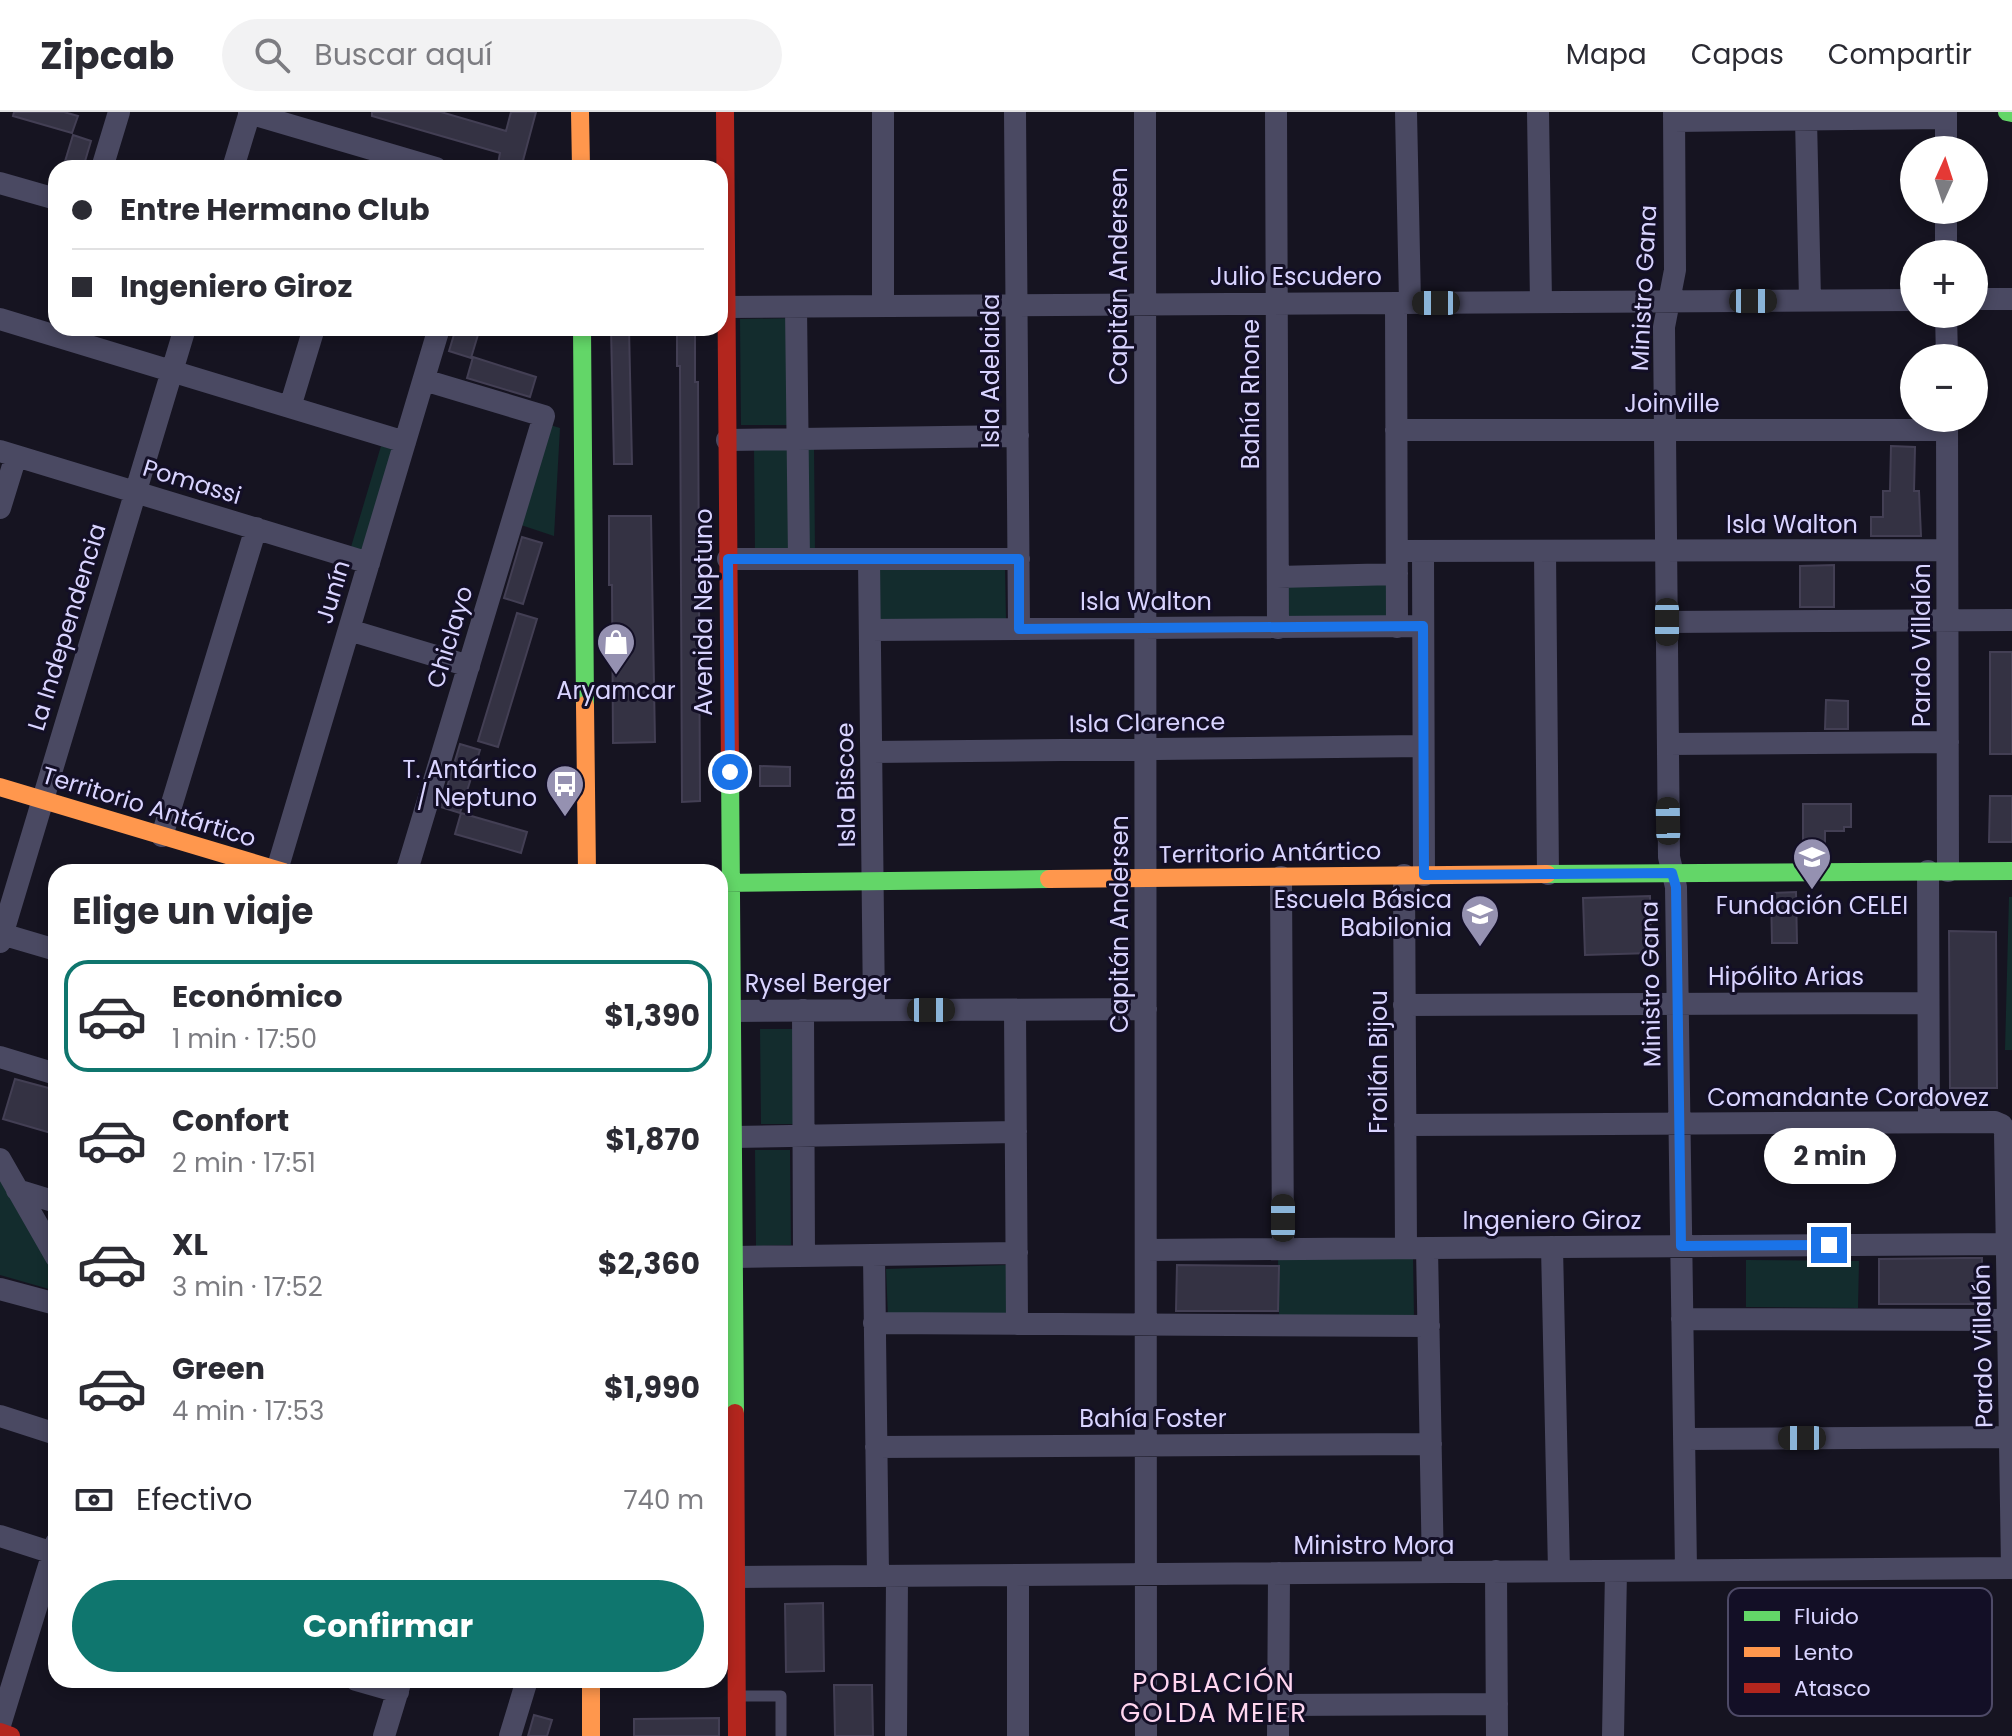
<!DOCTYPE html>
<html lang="es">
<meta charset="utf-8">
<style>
body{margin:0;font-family:Poppins,sans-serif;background:#f2f2f3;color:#2b2b33;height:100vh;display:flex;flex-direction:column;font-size:30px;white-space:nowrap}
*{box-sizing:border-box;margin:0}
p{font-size:26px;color:#7c7c81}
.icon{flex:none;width:44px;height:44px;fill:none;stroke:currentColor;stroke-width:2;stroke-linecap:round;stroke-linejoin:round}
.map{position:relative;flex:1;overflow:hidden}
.details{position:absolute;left:48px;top:752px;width:680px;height:824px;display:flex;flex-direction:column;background:#fff;border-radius:24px;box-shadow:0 4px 12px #0003}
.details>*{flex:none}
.top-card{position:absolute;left:48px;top:48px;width:680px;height:176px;border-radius:24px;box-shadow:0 4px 12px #0003;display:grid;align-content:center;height:176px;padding:0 24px;background:#fff}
.needle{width:52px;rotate:3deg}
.tools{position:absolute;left:1900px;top:24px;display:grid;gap:16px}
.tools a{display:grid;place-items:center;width:88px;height:88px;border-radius:50%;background:#fff;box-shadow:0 4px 12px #0003;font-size:40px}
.end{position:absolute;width:36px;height:36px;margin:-18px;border:10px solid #1a73e8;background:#fff;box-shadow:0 0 0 4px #fff}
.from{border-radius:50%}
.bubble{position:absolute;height:56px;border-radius:28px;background:#fff;box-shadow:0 4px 12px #0003;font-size:26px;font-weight:700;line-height:56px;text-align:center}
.car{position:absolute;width:24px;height:48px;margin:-24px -12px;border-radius:10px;box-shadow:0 0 6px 2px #0007;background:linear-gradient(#222 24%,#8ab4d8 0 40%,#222 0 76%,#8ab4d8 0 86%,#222 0)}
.top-card b{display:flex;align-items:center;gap:28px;height:76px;font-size:30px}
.top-card b+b{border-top:2px solid #e1e1e2}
.top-card i{width:20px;height:20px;background:#2b2b33}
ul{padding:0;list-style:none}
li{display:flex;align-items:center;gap:24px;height:112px;margin:0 16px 12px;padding:0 8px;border:4px solid transparent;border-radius:24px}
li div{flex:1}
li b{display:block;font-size:30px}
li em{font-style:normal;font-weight:700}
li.active{border-color:#0f766e}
li>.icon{width:72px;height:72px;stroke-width:1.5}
h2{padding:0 24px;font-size:36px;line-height:96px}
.pay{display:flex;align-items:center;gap:20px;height:88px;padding:0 24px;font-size:30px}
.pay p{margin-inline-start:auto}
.button{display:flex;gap:16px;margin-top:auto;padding:16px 24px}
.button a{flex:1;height:92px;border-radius:48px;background:#0f766e;color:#fff;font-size:32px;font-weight:700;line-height:92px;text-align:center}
header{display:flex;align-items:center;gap:48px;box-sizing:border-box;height:112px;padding:0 40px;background:#fff;border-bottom:2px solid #e1e1e2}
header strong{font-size:38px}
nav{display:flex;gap:44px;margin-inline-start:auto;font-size:28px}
.search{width:560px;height:72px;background:#f2f2f3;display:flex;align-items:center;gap:20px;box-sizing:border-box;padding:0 28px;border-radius:44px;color:#7c7c81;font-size:30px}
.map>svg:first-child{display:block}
</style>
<header>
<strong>Zipcab</strong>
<div class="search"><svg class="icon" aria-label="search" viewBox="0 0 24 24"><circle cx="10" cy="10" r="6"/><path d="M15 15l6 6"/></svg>Buscar aquí</div>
<nav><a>Mapa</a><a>Capas</a><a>Compartir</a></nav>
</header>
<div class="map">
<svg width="2012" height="1624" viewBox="0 0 2012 1624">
<rect width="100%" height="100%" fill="#161421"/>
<path fill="#132c2d" d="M 800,206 L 802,313 L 741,313 L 740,207 Z
M 550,313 L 560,316 L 554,424 L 518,412 Z
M 381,334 L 398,339 L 368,439 L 351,435 Z
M 754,335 L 814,335 L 815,441 L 755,442 Z
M 878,455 L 1005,455 L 1006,508 L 876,510 Z
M 1386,471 L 1387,507 L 1289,509 L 1288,473 Z
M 2009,785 L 2012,785 L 2012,938 L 2005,938 Z
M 760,917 L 795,917 L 796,1012 L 761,1012 Z
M 755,1038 L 790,1038 L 791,1133 L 756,1134 Z
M 0,1064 L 56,1166 L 56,1179 L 0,1163 Z
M 1413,1144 L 1414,1207 L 1279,1205 L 1278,1145 Z
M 1746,1148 L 1859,1149 L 1858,1196 L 1746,1195 Z
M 1007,1153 L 1008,1202 L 888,1205 L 886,1157 Z"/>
<path fill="#343243" stroke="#433f54" stroke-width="2" d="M 14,0 L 64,0 L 78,4 L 72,21 L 13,4 Z
M 372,0 L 441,0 L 506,19 L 511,0 L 536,0 L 521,56 L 498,52 L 500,41 L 372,4 Z
M 73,23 L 91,29 L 83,56 L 63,56 Z
M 456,216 L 480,216 L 471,246 L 449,239 Z
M 611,216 L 629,216 L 632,352 L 614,352 Z
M 677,216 L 695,216 L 695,270 L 698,270 L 700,689 L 682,690 L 680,254 L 677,254 Z
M 473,245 L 536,265 L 530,285 L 467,266 Z
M 1891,334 L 1915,335 L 1914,379 L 1919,379 L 1921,424 L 1871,424 L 1871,405 L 1883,405 L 1883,379 L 1890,379 Z
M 609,404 L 651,404 L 655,630 L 613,631 L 612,473 L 609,473 Z
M 522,425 L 542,431 L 523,492 L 504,486 Z
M 1834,453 L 1834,495 L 1800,495 L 1800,454 Z
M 517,501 L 537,507 L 498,635 L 478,629 Z
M 1990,540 L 2012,540 L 2012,642 L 1990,642 Z
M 1826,588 L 1848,589 L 1848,617 L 1825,617 Z
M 460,632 L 480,638 L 460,701 L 441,695 Z
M 760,654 L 790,655 L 790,674 L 760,674 Z
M 1990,684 L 2012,684 L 2012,730 L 1989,730 Z
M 1803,692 L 1851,692 L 1851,715 L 1844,715 L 1844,719 L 1825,719 L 1825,742 L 1803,742 Z
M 461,701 L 527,720 L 521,741 L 455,722 Z
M 1796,780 L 1797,831 L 1772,831 L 1771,781 Z
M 1650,784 L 1651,841 L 1585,843 L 1583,786 Z
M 1949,819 L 1996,820 L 1997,976 L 1950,976 Z
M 15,967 L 56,978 L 56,1003 L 51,1021 L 3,1007 Z
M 1963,1146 L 1982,1146 L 1981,1192 L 1879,1192 L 1879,1147 Z
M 1177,1153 L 1279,1154 L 1278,1199 L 1176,1199 Z
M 823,1491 L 824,1559 L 786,1560 L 785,1492 Z
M 834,1573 L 872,1573 L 873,1624 L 835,1624 Z
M 534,1603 L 552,1608 L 547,1624 L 528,1624 Z
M 719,1606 L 719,1624 L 634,1624 L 634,1607 Z"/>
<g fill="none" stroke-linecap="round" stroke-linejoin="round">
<path stroke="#4a4962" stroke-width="11" d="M 737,1584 L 781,1584 L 781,1624"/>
<path stroke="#4a4962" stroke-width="22" d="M 883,0 L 883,194
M 1015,0 L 1019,517
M 1145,0 L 1146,1624
M 1276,0 L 1278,516
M 1406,0 L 1410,191
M 1538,0 L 1541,190
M 1674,0 L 1675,158 L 1664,215 L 1669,745 L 1676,775 L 1686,1458
M 1946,0 L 1946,38
M 249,1 L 436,56
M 1806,7 L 1810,188
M 1674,9 L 1946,6
M 102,56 L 119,0
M 233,56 L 250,0
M 0,71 L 56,87
M 1946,98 L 1946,142
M 1974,187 L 2012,187
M 1396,191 L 1397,515
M 726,195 L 1914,188
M 796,195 L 799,447
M 1946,202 L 1947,246
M 0,207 L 405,330
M 290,295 L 314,216
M 1947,306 L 1948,759
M 1396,318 L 1947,318
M 727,328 L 1018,324
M 0,339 L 369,451
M 0,396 L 16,344
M 1397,439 L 1947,438
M 1423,439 L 1424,763
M 1545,439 L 1548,762
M 728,447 L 1019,447
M 869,447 L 874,898
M 1278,465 L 1397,462
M 1667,510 L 2012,508
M 349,518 L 469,554
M 870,518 L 1423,514
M 1668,632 L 1948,630
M 872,640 L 1423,634
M 162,724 L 256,416
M 277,758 L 439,216
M 1928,759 L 1929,1010
M 405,760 L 408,755 L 544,304 L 424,268
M 1404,763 L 1406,1136
M 1281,765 L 1283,1137
M 2,822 L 56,838
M 0,830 L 185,216
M 1404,893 L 1928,891
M 803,898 L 804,1144
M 1015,898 L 1017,1212
M 731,899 L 1146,897
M 0,945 L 56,962
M 1405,1013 L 1995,1010 L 2002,1013 L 2005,1020 L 2012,1456
M 732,1025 L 1016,1020
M 0,1047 L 56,1145
M 17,1078 L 56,1090
M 1552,1135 L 1559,1459
M 1427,1136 L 1433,1460
M 1146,1138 L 2007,1132
M 874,1143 L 878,1463
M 733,1145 L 1017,1141
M 0,1177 L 56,1192
M 1682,1207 L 2008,1208
M 874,1211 L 1429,1214
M 0,1304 L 56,1322
M 1684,1327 L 2010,1325
M 876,1335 L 1431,1332
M 0,1424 L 53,1441
M 1496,1459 L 1497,1624
M 736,1465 L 2012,1456
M 356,1568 L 398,1580
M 1278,1593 L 1497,1592
M 0,1613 L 56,1431
M 384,1624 L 401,1568
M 510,1624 L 527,1568
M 896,1624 L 897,1464
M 1018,1624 L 1018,1463
M 1278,1624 L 1279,1461
M 1613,1624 L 1616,1459"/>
<path stroke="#63d668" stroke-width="18" d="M 2007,0 L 2012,1
M 582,216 L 585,593
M 730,654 L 735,1301
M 1547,762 L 2012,759
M 720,771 L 1049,767"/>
<path stroke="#ff974d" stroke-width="18" d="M 580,0 L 581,56
M 585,593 L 587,760
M 0,675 L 284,760
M 1049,767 L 1547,762
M 591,1568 L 591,1624"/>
<path stroke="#b3261e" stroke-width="18" d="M 725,0 L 730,654
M 735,1301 L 737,1624
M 0,1620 L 11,1624"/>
</g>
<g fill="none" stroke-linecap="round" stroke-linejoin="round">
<path stroke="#1a73e8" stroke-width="10" d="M 730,660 L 728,447 L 1019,447 L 1019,517 L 1423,514 L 1424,763 L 1672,761 L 1676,775 L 1681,1134 L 1829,1133"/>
</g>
<defs>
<symbol id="shop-pin" viewBox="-11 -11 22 30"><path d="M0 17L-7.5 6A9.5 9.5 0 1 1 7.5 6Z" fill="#9591b1" stroke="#130f26"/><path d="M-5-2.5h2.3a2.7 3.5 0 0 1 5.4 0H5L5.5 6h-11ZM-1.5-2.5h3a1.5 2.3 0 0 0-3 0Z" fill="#fff"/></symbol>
<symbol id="bus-pin" viewBox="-11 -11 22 30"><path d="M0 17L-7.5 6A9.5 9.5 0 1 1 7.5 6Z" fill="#9591b1" stroke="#130f26"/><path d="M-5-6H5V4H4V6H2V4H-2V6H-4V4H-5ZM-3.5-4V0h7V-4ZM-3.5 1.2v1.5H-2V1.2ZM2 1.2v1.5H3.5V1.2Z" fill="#fff"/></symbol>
<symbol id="school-pin" viewBox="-11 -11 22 30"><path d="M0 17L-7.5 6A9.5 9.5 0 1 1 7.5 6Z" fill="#9591b1" stroke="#130f26"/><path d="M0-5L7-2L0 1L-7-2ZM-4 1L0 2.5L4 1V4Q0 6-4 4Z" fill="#fff"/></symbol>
</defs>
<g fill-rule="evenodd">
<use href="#shop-pin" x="594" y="508" width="44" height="60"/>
<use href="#bus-pin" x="543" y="650" width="44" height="60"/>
<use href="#school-pin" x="1790" y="723" width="44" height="60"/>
<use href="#school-pin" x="1458" y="780" width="44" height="60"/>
</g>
<g text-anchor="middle" stroke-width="6" stroke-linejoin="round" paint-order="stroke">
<g font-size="24" fill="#d9d4ff" stroke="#130f26">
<text transform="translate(1119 164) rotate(-90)" y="8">Capitán Andersen</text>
<text x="1296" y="173">Julio Escudero</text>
<text transform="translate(1644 176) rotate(-87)" y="8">Ministro Gana</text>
<text transform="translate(991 259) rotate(-90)" y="8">Isla Adelaida</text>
<text transform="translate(1251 282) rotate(-90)" y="8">Bahía Rhone</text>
<text x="1672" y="300">Joinville</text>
<text transform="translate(192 370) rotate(17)" y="8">Pomassi</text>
<text x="1792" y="421">Isla Walton</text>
<text transform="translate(333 480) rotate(-73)" y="8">Junín</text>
<text x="1146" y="498">Isla Walton</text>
<text transform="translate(704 500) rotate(-90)" y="8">Avenida Neptuno</text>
<text transform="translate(67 515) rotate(-73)" y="8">La Independencia</text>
<text transform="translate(450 525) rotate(-73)" y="8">Chiclayo</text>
<text transform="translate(1922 533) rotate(-90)" y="8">Pardo Villalón</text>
<text transform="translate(1147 611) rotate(-1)" y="8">Isla Clarence</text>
<text transform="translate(846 673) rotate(-91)" y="8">Isla Biscoe</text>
<text transform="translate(149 695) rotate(17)" y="8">Territorio Antártico</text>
<text transform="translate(1270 741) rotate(-1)" y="8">Territorio Antártico</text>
<text transform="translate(1120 812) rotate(-90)" y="8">Capitán Andersen</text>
<text x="1786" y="873">Hipólito Arias</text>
<text x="818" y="880">Rysel Berger</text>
<text transform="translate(1651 872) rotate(-91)" y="8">Ministro Gana</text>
<text transform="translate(1379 950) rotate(-90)" y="8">Froilán Bijou</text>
<text x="1848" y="994">Comandante Cordovez</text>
<text x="1552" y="1117">Ingeniero Giroz</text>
<text transform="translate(1983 1234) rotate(-91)" y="8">Pardo Villalón</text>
<text x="1153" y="1315">Bahía Foster</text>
<text x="1374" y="1442">Ministro Mora</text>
</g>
<g font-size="24" fill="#d9d4ff" stroke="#130f26">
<text x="616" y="587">Aryamcar</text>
<text x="537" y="666" text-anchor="end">T. Antártico<tspan x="537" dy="28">/ Neptuno</tspan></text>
<text x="1452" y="796" text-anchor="end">Escuela Básica<tspan x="1452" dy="28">Babilonia</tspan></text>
<text x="1812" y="802">Fundación CELEI</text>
</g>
<g font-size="26" letter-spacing="2" fill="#ffd6f0" stroke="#130f26">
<text x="1214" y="1580">POBLACIÓN<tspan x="1214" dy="30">GOLDA MEIER</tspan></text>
</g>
</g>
<rect x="1728" y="1476" width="264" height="128" rx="12" fill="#130f26" stroke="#4e4a67" stroke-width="2"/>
<rect x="1744" y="1499" width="36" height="10" fill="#63d668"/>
<rect x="1744" y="1535" width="36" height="10" fill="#ff974d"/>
<rect x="1744" y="1571" width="36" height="10" fill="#b3261e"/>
<g font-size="22" fill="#d9d4ff">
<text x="1794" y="1512">Fluido</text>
<text x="1794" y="1548">Lento</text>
<text x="1794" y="1584">Atasco</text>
</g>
</svg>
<div class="tools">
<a><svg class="needle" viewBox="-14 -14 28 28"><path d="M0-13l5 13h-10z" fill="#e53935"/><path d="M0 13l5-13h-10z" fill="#7c7c81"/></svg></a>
<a>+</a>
<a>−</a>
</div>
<i class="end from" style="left:730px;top:660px"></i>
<i class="end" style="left:1829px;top:1133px"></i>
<div class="bubble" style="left:1764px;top:1016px;width:132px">2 min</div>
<i class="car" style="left:1753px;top:189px;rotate:90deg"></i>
<i class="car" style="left:1436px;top:191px;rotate:270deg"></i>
<i class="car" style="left:1667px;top:510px;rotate:180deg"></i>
<i class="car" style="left:1668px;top:709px;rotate:359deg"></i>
<i class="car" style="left:931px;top:898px;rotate:90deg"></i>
<i class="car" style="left:1283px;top:1106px;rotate:0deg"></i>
<i class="car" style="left:1802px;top:1326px;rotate:270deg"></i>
<div class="top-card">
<b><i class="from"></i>Entre Hermano Club</b>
<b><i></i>Ingeniero Giroz</b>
</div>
<section class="details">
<h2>Elige un viaje</h2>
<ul>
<li class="active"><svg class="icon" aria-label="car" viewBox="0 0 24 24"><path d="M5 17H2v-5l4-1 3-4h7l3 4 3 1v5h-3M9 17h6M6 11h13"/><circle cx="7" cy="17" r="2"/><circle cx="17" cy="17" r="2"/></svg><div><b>Económico</b><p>1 min · 17:50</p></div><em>$1,390</em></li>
<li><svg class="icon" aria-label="car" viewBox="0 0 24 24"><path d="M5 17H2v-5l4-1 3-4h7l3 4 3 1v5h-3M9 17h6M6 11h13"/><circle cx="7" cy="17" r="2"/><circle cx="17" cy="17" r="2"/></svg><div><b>Confort</b><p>2 min · 17:51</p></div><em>$1,870</em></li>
<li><svg class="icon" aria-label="car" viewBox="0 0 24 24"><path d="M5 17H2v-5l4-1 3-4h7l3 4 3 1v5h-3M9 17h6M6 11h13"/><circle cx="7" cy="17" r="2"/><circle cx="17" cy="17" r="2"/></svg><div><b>XL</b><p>3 min · 17:52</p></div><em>$2,360</em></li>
<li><svg class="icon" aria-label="car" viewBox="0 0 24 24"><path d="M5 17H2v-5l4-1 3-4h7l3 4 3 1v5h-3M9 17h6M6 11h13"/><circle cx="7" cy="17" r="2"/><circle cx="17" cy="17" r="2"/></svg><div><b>Green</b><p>4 min · 17:53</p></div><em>$1,990</em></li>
</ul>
<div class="pay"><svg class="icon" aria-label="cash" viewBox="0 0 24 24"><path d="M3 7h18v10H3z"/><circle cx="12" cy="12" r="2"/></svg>Efectivo<p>740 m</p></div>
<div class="button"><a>Confirmar</a></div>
</section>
</div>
